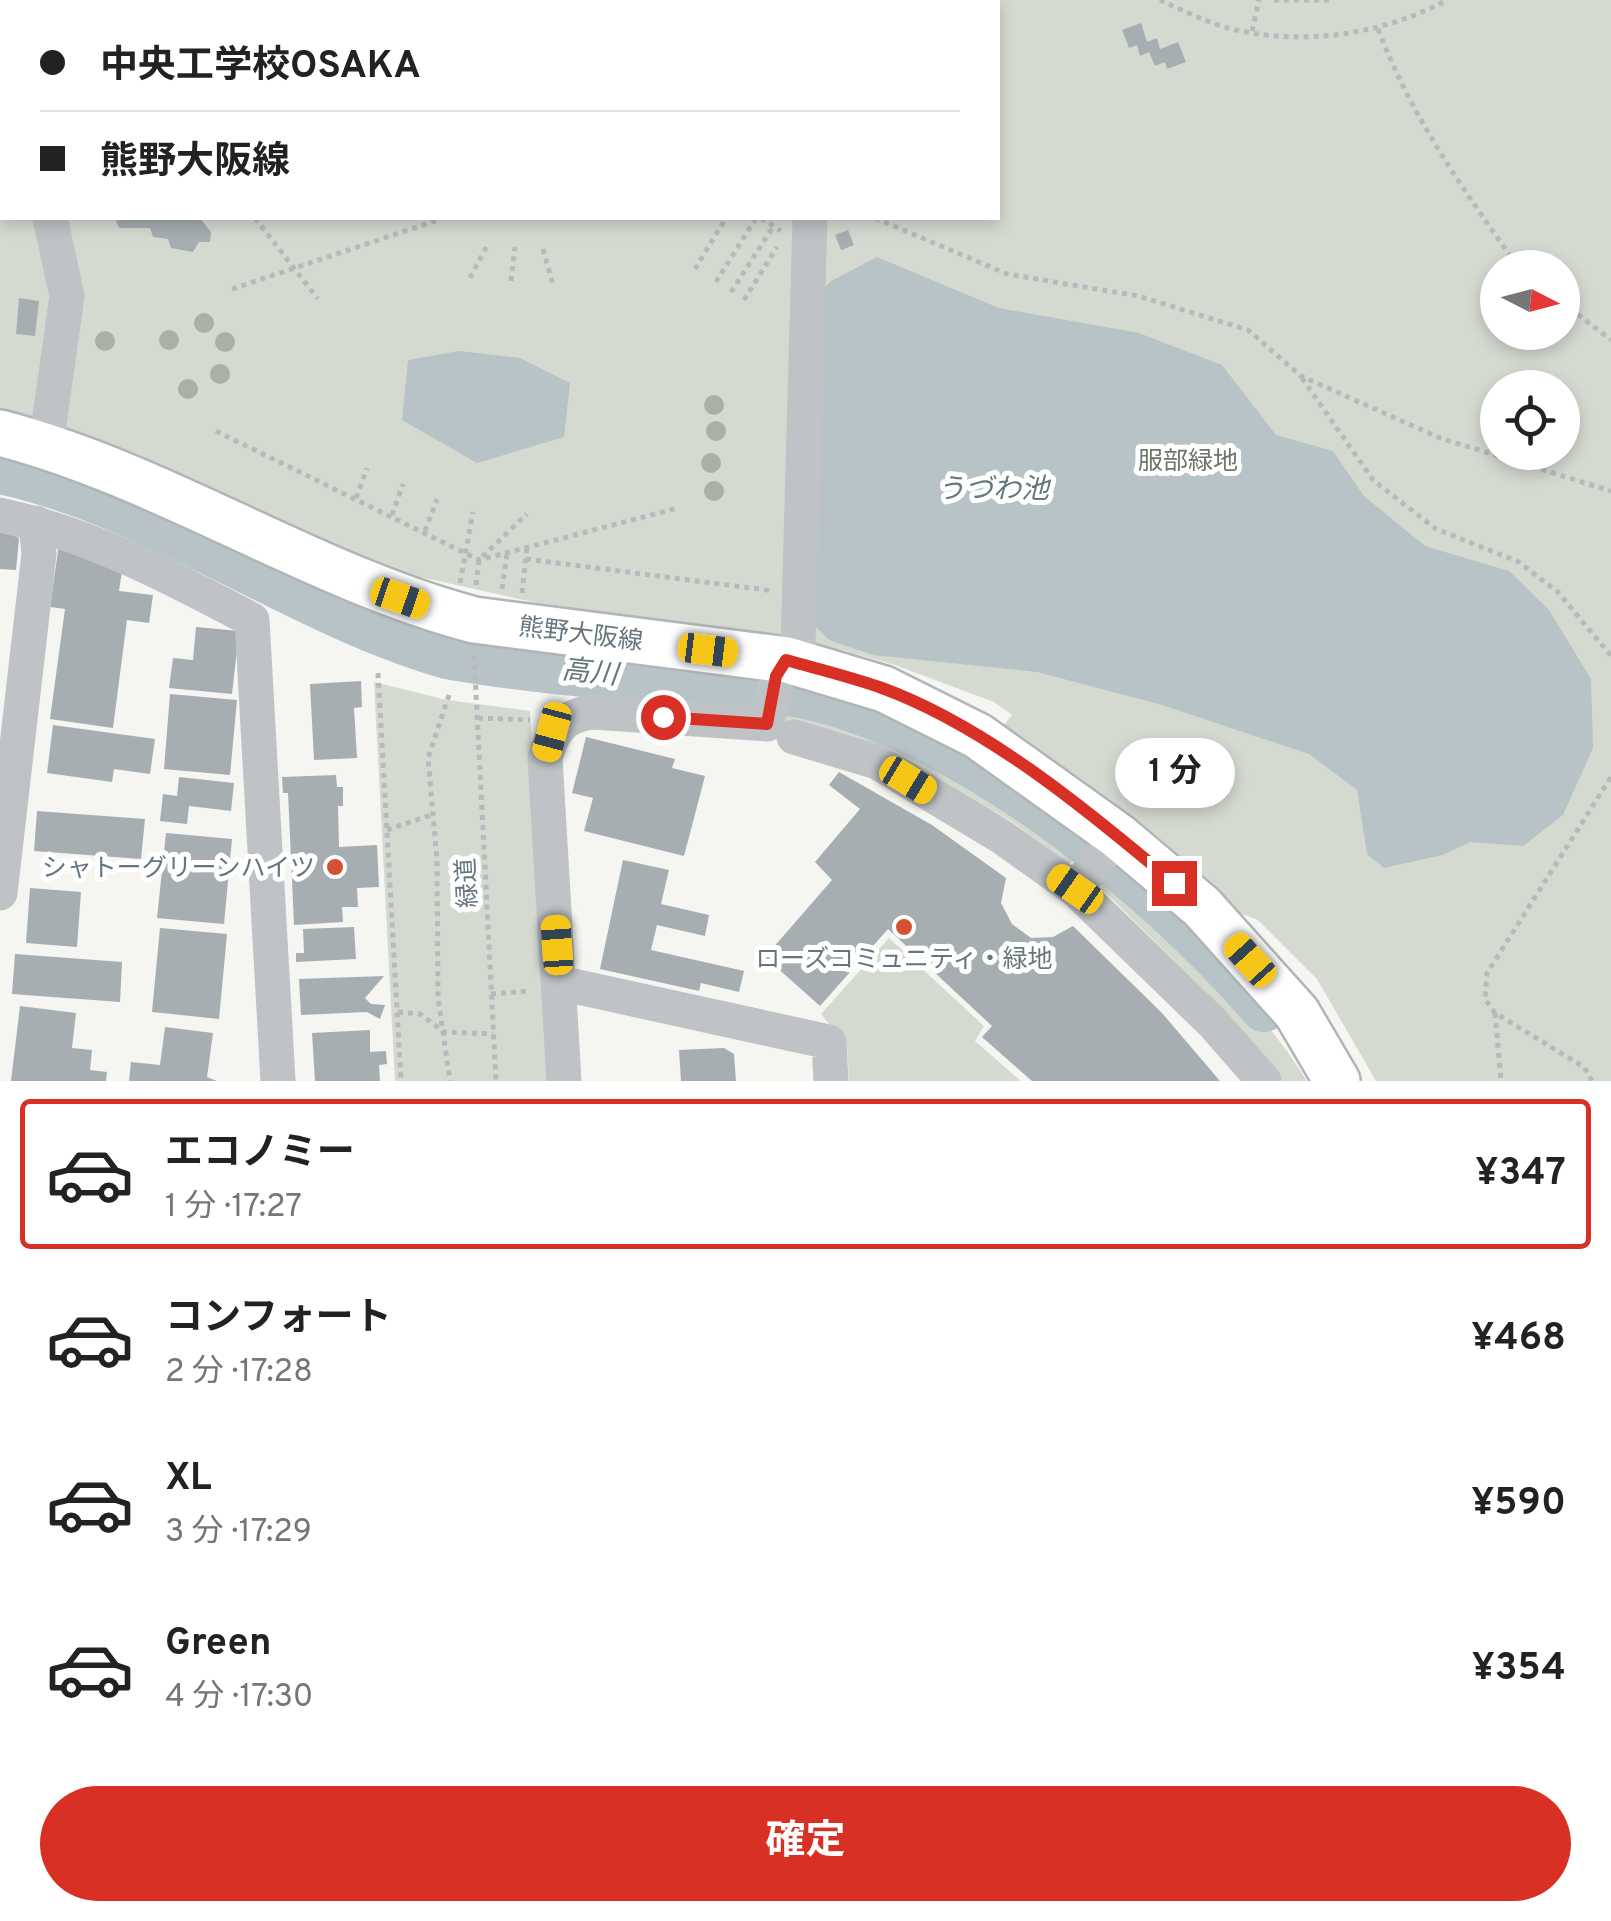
<!DOCTYPE html>
<html lang="ja">
<meta charset="utf-8">
<style>
body{margin:0;font-family:Overpass,"Noto Sans JP",sans-serif;background:#f6f6f6;color:#222;height:100vh;display:flex;flex-direction:column;font-size:38px;white-space:nowrap}
*{box-sizing:border-box;margin:0}
p{font-size:32px;color:#767676}
.icon{flex:none;width:55px;height:55px;fill:none;stroke:currentColor;stroke-width:2;stroke-linecap:round;stroke-linejoin:round}
.map{position:relative;height:1081px;overflow:hidden}
.panel{display:flex;flex-direction:column;background:#fff;flex:1}
.panel>*{flex:none}
.guide{position:absolute;left:0px;top:0px;width:1000px;height:220px;box-shadow:0 5px 15px #0003;display:grid;align-content:center;height:220px;padding:0 40px;background:#fff}
.needle{width:65px;rotate:96deg}
.buttons{position:absolute;left:1480px;top:250px;display:grid;gap:20px}
.buttons a{display:grid;place-items:center;width:100px;height:100px;border-radius:50%;background:#fff;box-shadow:0 5px 15px #0003;font-size:50px}
.end{position:absolute;width:45px;height:45px;margin:-22px;border:12px solid #d93025;background:#fff;box-shadow:0 0 0 5px #fff}
.from{border-radius:50%}
.bubble{position:absolute;height:70px;border-radius:35px;background:#fff;box-shadow:0 5px 15px #0003;font-size:32px;font-weight:700;line-height:70px;text-align:center}
.car{position:absolute;width:30px;height:60px;margin:-30px -15px;border-radius:12px;box-shadow:0 0 8px 2px #0007;background:linear-gradient(#f5c518 24%,#345 0 40%,#f5c518 0 76%,#345 0 86%,#f5c518 0)}
.guide b{display:flex;align-items:center;gap:35px;height:95px;font-size:38px}
.guide b+b{border-top:2px solid #e0e0e0}
.guide i{width:25px;height:25px;background:#222}
ul{padding:18px 0 0;list-style:none}
li{display:flex;align-items:center;gap:30px;height:150px;margin:0 20px 15px;padding:0 20px;border:5px solid transparent;border-radius:10px}
li div{flex:1}
li b{display:block;font-size:38px}
li em{font-style:normal;font-weight:700}
li.active{border-color:#d93025}
li>.icon{width:90px;height:90px;stroke-width:1.5}
.action{display:flex;gap:20px;margin-top:auto;padding:20px 40px}
.action a{flex:1;height:115px;border-radius:60px;background:#d93025;color:#fff;font-size:40px;font-weight:700;line-height:115px;text-align:center}
.map>svg:first-child{display:block}
</style>
<div class="map">
<svg width="1611" height="1081" viewBox="0 0 1611 1081">
<rect width="100%" height="100%" fill="#f5f5f2"/>
<path fill="#d5dad1" fill-rule="evenodd" d="M 0,0 L 1611,0 L 1611,1081 L 1376,1081 L 1317,979 L 1258,920 L 1240,913 L 1162,841 L 1004,725 L 1012,715 L 994,702 L 892,664 L 827,646 L 555,607 L 398,572 L 83,434 L 0,411 ZM 2,2 L 998,2 L 998,218 L 2,218 ZM 1498,268 L 1562,268 L 1562,332 L 1498,332 ZM 1498,388 L 1562,388 L 1562,452 L 1498,452 Z
M 374,682 L 447,700 L 530,711 L 550,1081 L 395,1081 Z
M 787,702 C 816,709 849,713 877,724 C 953,753 1019,801 1082,851 L 1069,864 L 1011,821 L 874,745 L 784,722 Z
M 1110,874 C 1186,940 1253,995 1307,1081 L 1282,1081 L 1228,1014 L 1099,886 Z
M 889,938 L 984,1026 L 975,1041 L 1021,1081 L 849,1081 L 847,1046 L 821,1014 Z"/>
<path fill="#b8c3c7" d="M 877,257 L 999,308 L 1139,333 L 1222,365 L 1276,435 L 1333,451 L 1364,496 L 1425,546 L 1509,571 L 1549,610 L 1591,679 L 1593,748 L 1563,815 L 1523,846 L 1470,842 L 1443,855 L 1384,868 L 1367,854 L 1357,790 L 1309,754 L 1162,705 L 1037,672 L 873,655 L 829,640 L 812,623 L 817,296 L 831,281 Z
M 459,351 L 520,358 L 570,383 L 564,437 L 477,463 L 402,420 L 408,360 Z"/>
<g fill="none" stroke-linecap="round" stroke-linejoin="round">
<path stroke="#b8c3c7" stroke-width="48" d="M 0,470 C 160,505 293,610 447,655 C 532,670 618,676 703,684 C 735,688 769,688 801,694 C 964,728 1157,883 1264,1008"/>
</g>
<path fill="#a6aeb2" d="M 1141,23 L 1147,42 L 1157,38 L 1160,49 L 1178,42 L 1186,62 L 1167,69 L 1165,62 L 1155,66 L 1149,52 L 1140,56 L 1137,45 L 1129,48 L 1122,30 Z
M 115,218 L 200,218 L 211,232 L 210,242 L 199,242 L 193,252 L 171,248 L 168,239 L 153,237 L 150,228 L 119,228 Z
M 848,230 L 854,245 L 841,250 L 835,235 Z
M 19,298 L 39,301 L 35,336 L 16,334 Z
M 0,527 L 8,528 L 19,539 L 16,570 L 0,569 Z
M 59,544 L 123,565 L 119,591 L 153,595 L 149,623 L 127,620 L 113,728 L 50,719 L 65,609 L 50,607 Z
M 196,627 L 239,631 L 232,694 L 169,688 L 173,658 L 193,660 Z
M 361,681 L 362,707 L 354,708 L 357,758 L 314,760 L 310,684 Z
M 170,694 L 237,700 L 230,775 L 164,769 Z
M 53,725 L 155,739 L 150,774 L 114,769 L 112,782 L 47,773 Z
M 586,737 L 675,759 L 672,768 L 705,776 L 684,856 L 584,831 L 593,798 L 572,793 Z
M 839,772 L 932,825 L 1006,878 L 1001,903 L 1012,924 L 1031,938 L 1053,937 L 1073,926 L 1162,1013 L 1220,1081 L 1032,1081 L 982,1037 L 992,1026 L 888,929 L 820,1006 L 765,957 L 832,880 L 815,862 L 860,809 L 829,785 Z
M 336,775 L 337,787 L 343,787 L 343,806 L 338,806 L 339,847 L 377,845 L 379,887 L 357,888 L 358,907 L 342,907 L 343,922 L 294,925 L 288,793 L 283,793 L 282,777 Z
M 179,777 L 234,783 L 231,811 L 189,806 L 187,824 L 160,821 L 163,794 L 177,796 Z
M 37,811 L 145,819 L 141,859 L 34,851 Z
M 166,833 L 232,839 L 224,924 L 157,918 Z
M 623,860 L 669,870 L 661,904 L 709,915 L 705,936 L 657,925 L 651,950 L 744,971 L 739,992 L 701,983 L 699,991 L 600,969 Z
M 30,888 L 81,892 L 77,947 L 26,943 Z
M 354,927 L 356,959 L 296,962 L 296,953 L 304,953 L 303,929 Z
M 160,928 L 227,934 L 219,1019 L 152,1012 Z
M 15,954 L 122,962 L 120,1002 L 12,994 Z
M 384,976 L 365,998 L 371,1004 L 385,1005 L 380,1019 L 367,1012 L 301,1015 L 299,979 Z
M 20,1006 L 76,1013 L 72,1048 L 92,1050 L 90,1070 L 107,1072 L 106,1081 L 11,1081 Z
M 165,1027 L 213,1033 L 207,1077 L 217,1081 L 129,1081 L 131,1062 L 160,1065 Z
M 370,1030 L 370,1052 L 386,1051 L 387,1064 L 379,1065 L 380,1081 L 315,1081 L 312,1033 Z
M 724,1048 L 734,1054 L 736,1081 L 681,1081 L 679,1050 Z"/>
<g fill="none" stroke-linecap="round" stroke-linejoin="round">
<defs>
<path id="major" d="M 0,433 C 165,476 309,576 474,620 L 787,660 L 884,689 L 978,736 L 1118,836 L 1202,907 L 1297,1013 L 1337,1081"/>
</defs>
<use href="#major" stroke="#b0b5b8" stroke-width="50"/>
<path stroke="#b7babc" stroke-width="5" stroke-dasharray="5 5" stroke-linecap="butt" d="M 178,0 L 178,2
M 196,0 L 200,2
M 1160,0 C 1180,9 1202,20 1224,27 C 1297,47 1381,36 1447,0
M 1274,0 L 1332,0
M 793,2 L 793,0
M 961,2 L 962,0
M 989,2 L 991,0
M 1378,29 C 1412,118 1464,191 1519,268
M 1252,31 L 1259,0
M 255,218 L 318,299
M 761,218 L 781,231
M 875,218 L 1007,274 L 1138,296 L 1248,330 L 1301,376 L 1440,438 L 1611,491
M 543,249 L 553,285
M 695,269 L 726,218
M 470,278 L 488,244
M 511,281 L 515,247
M 716,282 L 756,218
M 232,289 L 438,220
M 731,292 L 773,227
M 744,300 L 777,247
M 1562,302 L 1611,340
M 1302,378 L 1373,480 L 1436,529 L 1517,561 L 1558,592 L 1611,656
M 216,431 L 479,560 L 678,508
M 356,498 L 367,468
M 392,515 L 403,484
M 425,531 L 437,499
M 526,559 L 767,590 L 768,586
M 460,583 L 473,512
M 476,585 L 479,560 L 527,514
M 502,589 L 507,553
M 522,593 L 527,546
M 474,655 L 496,1081
M 378,673 L 401,1081
M 449,695 L 428,758 L 437,860 L 438,997 L 450,1081
M 478,718 L 530,720
M 387,830 L 434,814
M 491,994 L 528,991
M 398,1012 L 420,1014 L 444,1032 L 493,1034
M 1495,1013 L 1501,1081
M 1592,1081 L 1584,1067 L 1495,1013 L 1485,999 L 1487,973 L 1611,777"/>
<path stroke="#bfc3c6" stroke-width="35" d="M 603,0 L 604,2
M 123,2 L 127,0
M 46,445 L 67,296 L 50,218
M 0,515 C 90,534 171,577 252,620 L 278,1081
M 794,737 L 877,762 L 1002,837 L 1075,889 L 1213,1023 L 1264,1081
M 1075,889 L 1118,836
M 0,893 L 39,554 L 36,523
M 560,983 L 829,1042 L 831,1081
M 564,1081 L 545,758 C 553,729 563,716 593,712 L 767,724 L 777,676 L 798,647 L 810,218"/>
<use href="#major" stroke="#fff" stroke-width="45"/>
</g>
<g fill="#a8b1a4">
<circle cx="204" cy="323" r="10"/>
<circle cx="169" cy="340" r="10"/>
<circle cx="105" cy="341" r="10"/>
<circle cx="225" cy="342" r="10"/>
<circle cx="220" cy="374" r="10"/>
<circle cx="188" cy="389" r="10"/>
<circle cx="714" cy="405" r="10"/>
<circle cx="716" cy="431" r="10"/>
<circle cx="711" cy="463" r="10"/>
<circle cx="714" cy="491" r="10"/>
</g>
<g fill="none" stroke-linecap="round" stroke-linejoin="round">
<path stroke="#d93025" stroke-width="12" d="M 663,717 L 767,724 L 776,676 L 786,660 C 818,669 851,677 882,688 C 986,726 1090,812 1174,883"/>
</g>
<g fill="#d65131" stroke="#fff" stroke-width="4">
<circle cx="335" cy="867" r="10"/>
<circle cx="904" cy="927" r="10"/>
</g>
<g text-anchor="middle" stroke-width="10" stroke-linejoin="round" paint-order="stroke">
<g font-size="25" fill="#697965" stroke="#fff">
<text x="1188" y="469">服部緑地</text>
</g>
<g font-size="25" fill="#667681" stroke="#fff">
<text transform="translate(581 633) rotate(7)" y="9">熊野大阪線</text>
<text transform="translate(466 883) rotate(-93)" y="9">緑道</text>
</g>
<g font-size="25" fill="#667681" stroke="#fff" text-anchor="end">
<text x="315" y="876">シャトーグリーンハイツ</text>
<text x="904" y="967" text-anchor="middle">ローズコミュニティ・緑地</text>
</g>
<g font-size="28" font-style="italic" fill="#62777e" stroke="#fff">
<text x="993" y="498">うづわ池</text>
<text transform="translate(590 671) rotate(6)" y="10">高川</text>
</g>
</g>
</svg>
<div class="buttons">
<a><svg class="needle" viewBox="-14 -14 28 28"><path d="M0-13l5 13h-10z" fill="#e53935"/><path d="M0 13l5-13h-10z" fill="#767676"/></svg></a>
<a><svg class="icon" aria-label="locate" viewBox="0 0 24 24"><circle cx="12" cy="12" r="6"/><path d="M12 2v4M12 18v4M2 12h4M18 12h4"/></svg></a>
</div>
<i class="end from" style="left:663px;top:717px"></i>
<i class="end" style="left:1174px;top:883px"></i>
<div class="bubble" style="left:1115px;top:738px;width:120px">1 分</div>
<i class="car" style="left:400px;top:598px;rotate:109deg"></i>
<i class="car" style="left:708px;top:650px;rotate:97deg"></i>
<i class="car" style="left:552px;top:732px;rotate:195deg"></i>
<i class="car" style="left:908px;top:780px;rotate:121deg"></i>
<i class="car" style="left:1075px;top:889px;rotate:305deg"></i>
<i class="car" style="left:557px;top:945px;rotate:356deg"></i>
<i class="car" style="left:1250px;top:960px;rotate:318deg"></i>
<div class="guide">
<b><i class="from"></i>中央工学校OSAKA</b>
<b><i></i>熊野大阪線</b>
</div>
</div>
<section class="panel">
<ul>
<li class="active"><svg class="icon" aria-label="car" viewBox="0 0 24 24"><path d="M5 17H2v-5l4-1 3-4h7l3 4 3 1v5h-3M9 17h6M6 11h13"/><circle cx="7" cy="17" r="2"/><circle cx="17" cy="17" r="2"/></svg><div><b>エコノミー</b><p>1 分 · 17:27</p></div><em>¥347</em></li>
<li><svg class="icon" aria-label="car" viewBox="0 0 24 24"><path d="M5 17H2v-5l4-1 3-4h7l3 4 3 1v5h-3M9 17h6M6 11h13"/><circle cx="7" cy="17" r="2"/><circle cx="17" cy="17" r="2"/></svg><div><b>コンフォート</b><p>2 分 · 17:28</p></div><em>¥468</em></li>
<li><svg class="icon" aria-label="car" viewBox="0 0 24 24"><path d="M5 17H2v-5l4-1 3-4h7l3 4 3 1v5h-3M9 17h6M6 11h13"/><circle cx="7" cy="17" r="2"/><circle cx="17" cy="17" r="2"/></svg><div><b>XL</b><p>3 分 · 17:29</p></div><em>¥590</em></li>
<li><svg class="icon" aria-label="car" viewBox="0 0 24 24"><path d="M5 17H2v-5l4-1 3-4h7l3 4 3 1v5h-3M9 17h6M6 11h13"/><circle cx="7" cy="17" r="2"/><circle cx="17" cy="17" r="2"/></svg><div><b>Green</b><p>4 分 · 17:30</p></div><em>¥354</em></li>
</ul>
<div class="action"><a>確定</a></div>
</section>
